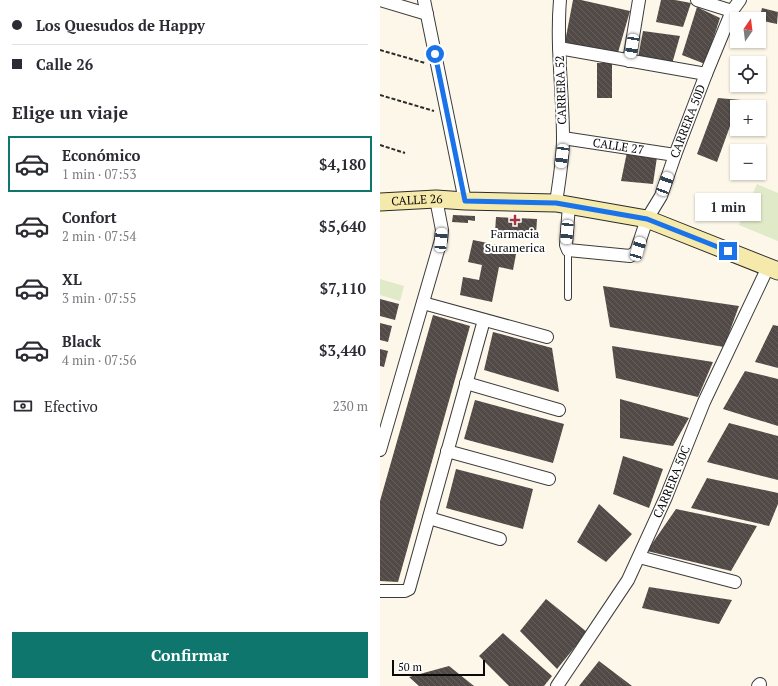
<!DOCTYPE html>
<html lang="es">
<meta charset="utf-8">
<style>
body{margin:0;font-family:"PT Serif",serif;background:#f7f7f7;color:#2b2b33;height:100vh;display:flex;flex-direction:column;font-size:15px;white-space:nowrap}
*{box-sizing:border-box;margin:0}
p{font-size:13px;color:#7c7c81}
.icon{flex:none;width:22px;height:22px;fill:none;stroke:currentColor;stroke-width:2;stroke-linecap:round;stroke-linejoin:round}
.map{position:relative;flex:1;overflow:hidden}
.drawer{display:flex;flex-direction:column;background:#fff;width:380px}
.drawer>*{flex:none}
.top-card{display:grid;align-content:center;height:88px;padding:0 12px;background:#fff}
.needle{width:26px;rotate:14deg}
.buttons{position:absolute;left:350px;top:12px;display:grid;gap:8px}
.buttons a{display:grid;place-items:center;width:36px;height:36px;border-radius:0px;background:#fff;box-shadow:0 1px 3px #0004;font-size:20px}
.scale{position:absolute;left:12px;bottom:10px;width:93px;box-sizing:border-box;padding-left:4px;border:2px solid #090909;border-top:0;font-size:11px;line-height:14px;white-space:nowrap;color:#090909;-webkit-text-stroke:3px #fff;paint-order:stroke}
.end{position:absolute;width:18px;height:18px;margin:-9px;border:5px solid #1a73e8;background:#fff;box-shadow:0 0 0 2px #fff}
.from{border-radius:50%}
.bubble{position:absolute;height:28px;border-radius:0px;background:#fff;box-shadow:0 1px 3px #0004;font-size:13px;font-weight:700;line-height:28px;text-align:center}
.car{position:absolute;width:12px;height:24px;margin:-12px -6px;border-radius:5px;box-shadow:0 0 3px 1px #0007;background:linear-gradient(#fff 24%,#345 0 40%,#fff 0 76%,#345 0 86%,#fff 0)}
.top-card b{display:flex;align-items:center;gap:14px;height:38px;font-size:15px}
.top-card b+b{border-top:1px solid #e1e1e2}
.top-card i{width:10px;height:10px;background:#2b2b33}
ul{padding:0;list-style:none}
li{display:flex;align-items:center;gap:12px;height:56px;margin:0 8px 6px;padding:0 4px;border:2px solid transparent;border-radius:0px}
li div{flex:1}
li b{display:block;font-size:15px}
li em{font-style:normal;font-weight:700}
li.current{border-color:#0f766e}
li>.icon{width:36px;height:36px;stroke-width:1.5}
h2{padding:0 12px;font-size:18px;line-height:48px}
.pay{display:flex;align-items:center;gap:10px;height:44px;padding:0 12px;font-size:15px}
.pay p{margin-inline-start:auto}
.action{display:flex;gap:8px;margin-top:auto;padding:8px 12px}
.action a{flex:1;height:46px;border-radius:0px;background:#0f766e;color:#fff;font-size:16px;font-weight:700;line-height:46px;text-align:center}
main{display:flex;flex:1;min-height:0}
.map>svg:first-child{display:block}
</style>
<main>
<section class="drawer">
<div class="top-card">
<b><i class="from"></i>Los Quesudos de Happy</b>
<b><i></i>Calle 26</b>
</div>
<h2>Elige un viaje</h2>
<ul>
<li class="current"><svg class="icon" aria-label="car" viewBox="0 0 24 24"><path d="M5 17H2v-5l4-1 3-4h7l3 4 3 1v5h-3M9 17h6M6 11h13"/><circle cx="7" cy="17" r="2"/><circle cx="17" cy="17" r="2"/></svg><div><b>Económico</b><p>1 min · 07:53</p></div><em>$4,180</em></li>
<li><svg class="icon" aria-label="car" viewBox="0 0 24 24"><path d="M5 17H2v-5l4-1 3-4h7l3 4 3 1v5h-3M9 17h6M6 11h13"/><circle cx="7" cy="17" r="2"/><circle cx="17" cy="17" r="2"/></svg><div><b>Confort</b><p>2 min · 07:54</p></div><em>$5,640</em></li>
<li><svg class="icon" aria-label="car" viewBox="0 0 24 24"><path d="M5 17H2v-5l4-1 3-4h7l3 4 3 1v5h-3M9 17h6M6 11h13"/><circle cx="7" cy="17" r="2"/><circle cx="17" cy="17" r="2"/></svg><div><b>XL</b><p>3 min · 07:55</p></div><em>$7,110</em></li>
<li><svg class="icon" aria-label="car" viewBox="0 0 24 24"><path d="M5 17H2v-5l4-1 3-4h7l3 4 3 1v5h-3M9 17h6M6 11h13"/><circle cx="7" cy="17" r="2"/><circle cx="17" cy="17" r="2"/></svg><div><b>Black</b><p>4 min · 07:56</p></div><em>$3,440</em></li>
</ul>
<div class="pay"><svg class="icon" aria-label="cash" viewBox="0 0 24 24"><path d="M3 7h18v10H3z"/><circle cx="12" cy="12" r="2"/></svg>Efectivo<p>230 m</p></div>
<div class="action"><a>Confirmar</a></div>
</section>
<div class="map">
<svg width="398" height="686" viewBox="0 0 398 686">
<defs>
<pattern id="building-back-hatch" width="6" height="6" patternUnits="userSpaceOnUse"><rect width="6" height="6" fill="#514a47"/><path d="M-1 5l2 2M0 0l6 6M5-1l2 2" fill="none" stroke="#655f5d"/></pattern>
</defs>
<rect width="100%" height="100%" fill="#fcf7e8"/>
<path fill="#e0eac8" d="M 377,184 L 398,193 L 398,241 L 359,225 Z
M 0,279 L 24,286 L 20,301 L 0,295 Z"/>
<path fill="url(#building-back-hatch)" d="M 193,0 L 201,0 L 250,11 L 237,56 L 185,42 Z
M 281,0 L 295,0 L 311,3 L 303,27 L 276,22 Z
M 317,7 L 340,18 L 325,64 L 302,55 Z
M 382,8 L 398,12 L 397,24 L 379,20 Z
M 263,31 L 300,36 L 292,64 L 258,58 Z
M 217,63 L 232,63 L 232,98 L 217,98 Z
M 338,98 L 361,100 L 357,107 L 337,162 L 317,154 Z
M 247,152 L 277,157 L 273,184 L 241,181 Z
M 73,215 L 95,216 L 95,221 L 88,220 L 88,223 L 72,222 Z
M 116,217 L 157,219 L 156,235 L 115,233 Z
M 93,240 L 137,249 L 133,270 L 119,267 L 112,302 L 80,295 L 83,277 L 99,280 L 102,265 L 88,262 Z
M 223,286 L 359,306 L 344,347 L 230,327 Z
M 0,299 L 19,304 L 15,320 L 0,316 Z
M 53,315 L 90,326 L 18,582 L 0,581 L 0,501 Z
M 0,323 L 12,326 L 8,342 L 0,340 Z
M 393,325 L 398,326 L 398,368 L 375,362 Z
M 113,332 L 172,348 L 179,392 L 104,370 Z
M 232,346 L 333,362 L 318,397 L 236,378 Z
M 0,349 L 8,351 L 4,367 L 0,366 Z
M 365,371 L 398,379 L 398,426 L 343,409 Z
M 240,399 L 309,418 L 293,446 L 240,438 Z
M 95,400 L 184,424 L 173,463 L 84,439 Z
M 349,423 L 398,436 L 398,480 L 327,462 Z
M 243,456 L 283,469 L 269,508 L 233,494 Z
M 76,469 L 153,489 L 143,529 L 66,508 Z
M 327,478 L 398,493 L 398,504 L 389,526 L 311,508 Z
M 219,504 L 252,534 L 226,562 L 197,542 Z
M 296,509 L 377,526 L 351,571 L 267,551 Z
M 269,587 L 352,600 L 339,624 L 262,608 Z
M 166,599 L 207,632 L 177,669 L 140,631 Z
M 123,633 L 172,676 L 164,686 L 129,686 L 99,656 Z
M 219,661 L 252,686 L 199,686 Z
M 69,666 L 94,686 L 39,686 L 29,677 Z"/>
<g fill="none" stroke-linecap="round" stroke-linejoin="round">
<defs>
<path id="lane" d="M 188,297 L 188,250"/>
<g id="street">
<path d="M 0,0 L 47,14"/>
<path d="M 44,0 L 85,201"/>
<path d="M 317,0 L 352,11"/>
<path d="M 179,48 L 326,74"/>
<path d="M 249,61 L 259,0"/>
<path id="s1" d="M 183,138 L 295,155"/>
<path d="M 176,203 C 179,181 183,160 183,139 C 183,92 176,46 180,0"/>
<path id="s2" d="M 189,205 L 186,245 L 188,250 L 250,256 L 255,253 L 257,249 L 267,219 L 281,196 L 295,155 L 326,74 L 352,11 L 360,0"/>
<path d="M 43,303 L 167,337"/>
<path d="M 86,383 L 179,410"/>
<path d="M 0,450 L 61,240 L 62,230 L 56,199"/>
<path d="M 67,451 L 169,479"/>
<path d="M 49,518 L 120,539"/>
<path d="M 259,557 L 355,582"/>
<path d="M 0,591 L 25,591 L 29,589 L 104,320"/>
<path id="s3" d="M 177,686 L 248,580 L 286,497 L 324,402 L 388,267"/>
<path d="M 378,686 L 380,684"/>
</g>
<g id="secondary">
<path id="s4" d="M 0,202 L 56,199 L 85,201 L 176,203 L 267,219 L 398,271"/>
</g>
</defs>
<use href="#lane" stroke="#3c3c3c" stroke-width="8"/>
<use href="#street" stroke="#3c3c3c" stroke-width="14"/>
<use href="#secondary" stroke="#2b2b2b" stroke-width="19"/>
<path stroke="#2b2b2b" stroke-width="2" stroke-dasharray="4 2" stroke-linecap="butt" d="M 0,50 L 45,63
M 0,95 L 54,111
M 0,145 L 25,153"/>
<use href="#lane" stroke="#fff" stroke-width="6"/>
<use href="#street" stroke="#fff" stroke-width="12"/>
<use href="#secondary" stroke="#f5e9ab" stroke-width="17"/>
</g>
<g fill="none" stroke-linecap="round" stroke-linejoin="round">
<path stroke="#1a73e8" stroke-width="5" d="M 55,54 L 85,201 L 176,203 L 267,219 L 348,251"/>
</g>
<path fill="#a7333e" stroke="#fff" stroke-width="1.5" d="M133 214h4v4h4v4h-4v4h-4v-4h-4v-4h4z"/>
<g text-anchor="middle" stroke-width="4" stroke-linejoin="round" paint-order="stroke">
<g font-size="12" fill="#090909" stroke="#fff">
<text transform="translate(181 90) rotate(-92)" y="4">CARRERA 52</text>
<text dy="4" stroke="none"><textPath href="#s2" startOffset="256">CARRERA 50D</textPath></text>
<text dy="4" stroke="none"><textPath href="#s1" startOffset="56">CALLE 27</textPath></text>
<text dy="4" stroke="none"><textPath href="#s4" startOffset="37">CALLE 26</textPath></text>
<text dy="4" stroke="none"><textPath href="#s3" startOffset="235">CARRERA 50C</textPath></text>
</g>
<g font-size="12" fill="#090909" stroke="#fff">
<text x="135" y="238">Farmacia<tspan x="135" dy="14">Suramerica</tspan></text>
</g>
</g>
</svg>
<div class="buttons">
<a><svg class="needle" viewBox="-14 -14 28 28"><path d="M0-13l5 13h-10z" fill="#e53935"/><path d="M0 13l5-13h-10z" fill="#7c7c81"/></svg></a>
<a><svg class="icon" aria-label="locate" viewBox="0 0 24 24"><circle cx="12" cy="12" r="6"/><path d="M12 2v4M12 18v4M2 12h4M18 12h4"/></svg></a>
<a>+</a>
<a>−</a>
</div>
<div class="scale">50 m</div>
<i class="end from" style="left:55px;top:54px"></i>
<i class="end" style="left:348px;top:251px"></i>
<div class="bubble" style="left:315px;top:193px;width:66px">1 min</div>
<i class="car" style="left:252px;top:46px;rotate:189deg"></i>
<i class="car" style="left:182px;top:156px;rotate:188deg"></i>
<i class="car" style="left:285px;top:184px;rotate:20deg"></i>
<i class="car" style="left:187px;top:232px;rotate:185deg"></i>
<i class="car" style="left:61px;top:240px;rotate:4deg"></i>
<i class="car" style="left:258px;top:249px;rotate:17deg"></i>
</div>
</main>
